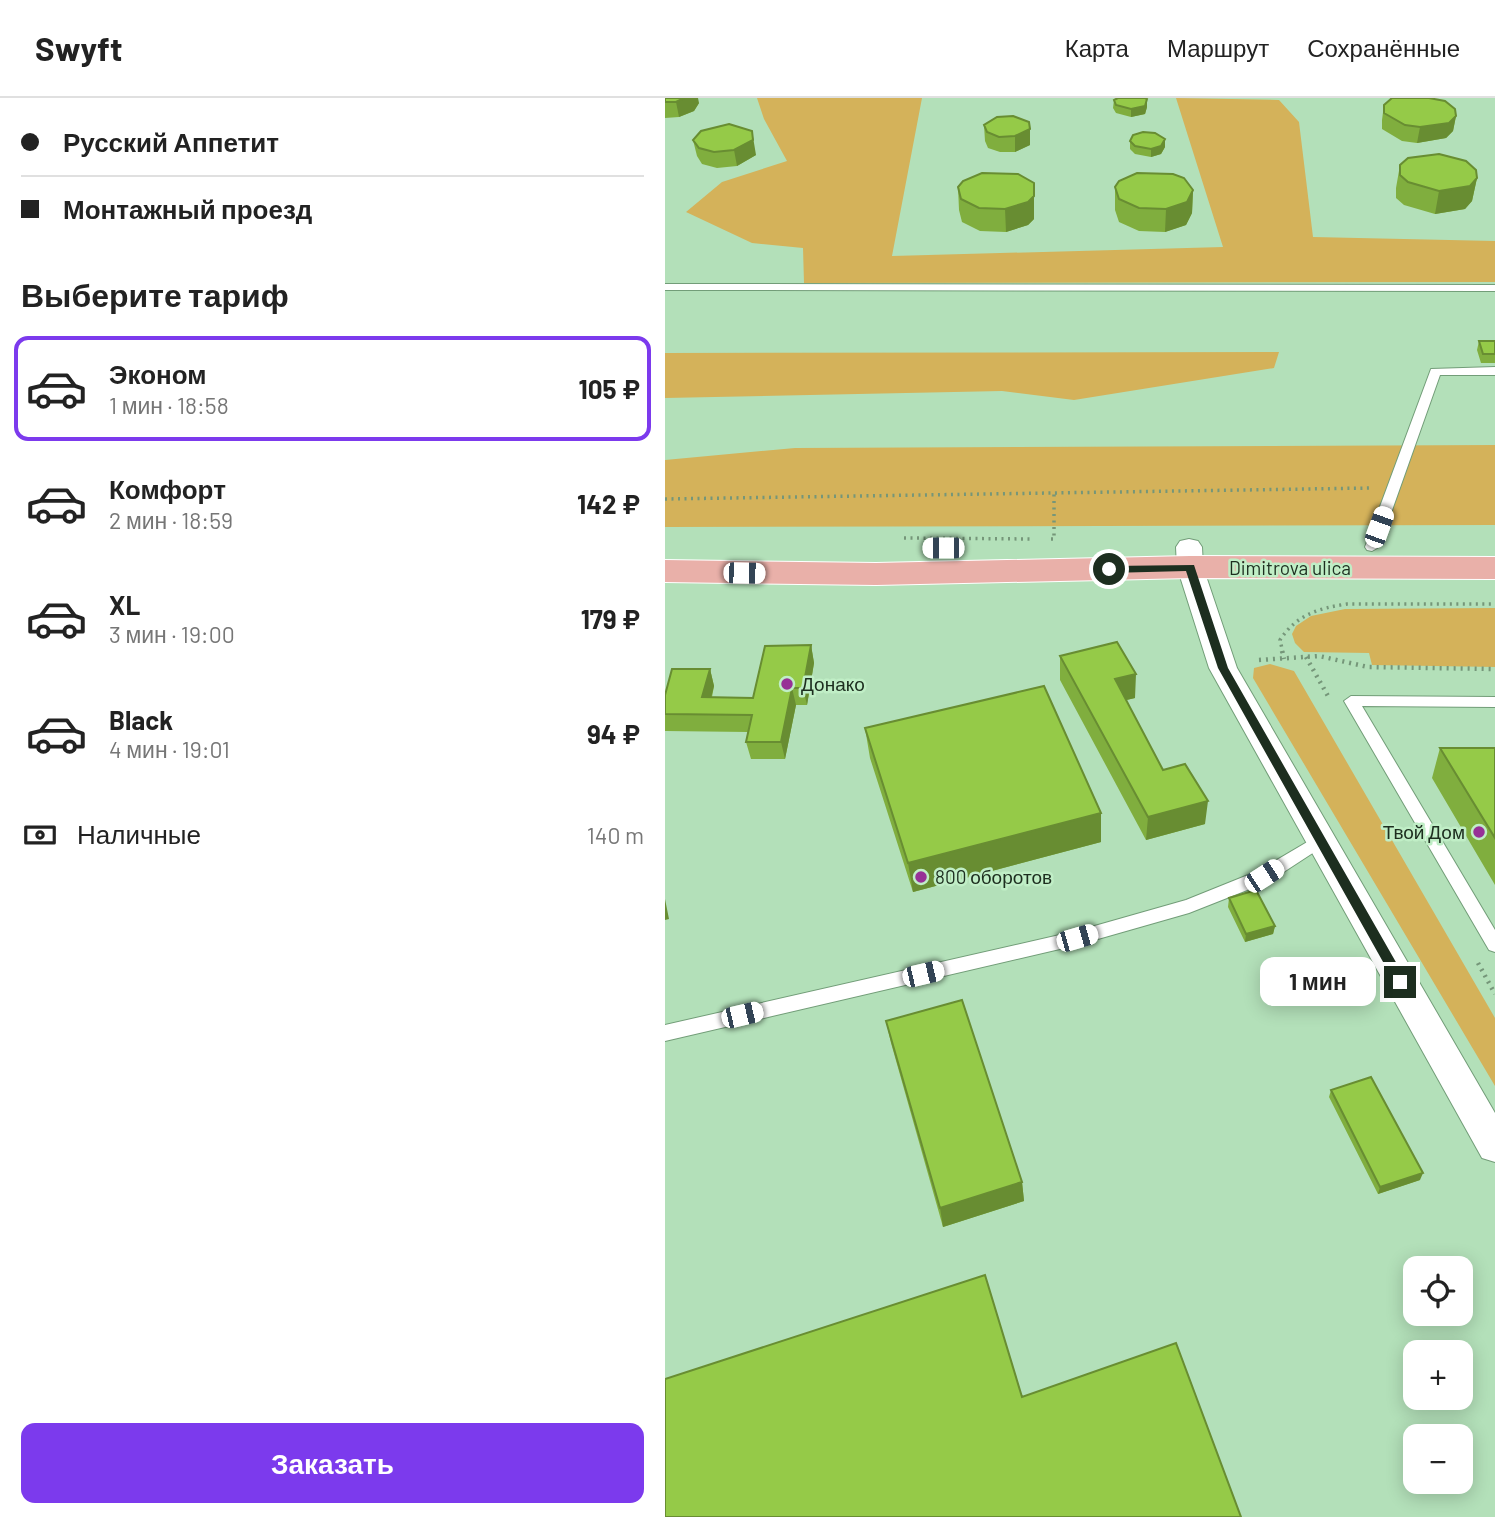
<!DOCTYPE html>
<html lang="ru">
<meta charset="utf-8">
<style>
body{margin:0;font-family:Barlow,sans-serif;background:#f2f2f2;color:#222;height:100vh;display:flex;flex-direction:column;font-size:26px;white-space:nowrap}
*{box-sizing:border-box;margin:0}
p{font-size:23px;color:#767676}
.icon{flex:none;width:38px;height:38px;fill:none;stroke:currentColor;stroke-width:2;stroke-linecap:round;stroke-linejoin:round}
.map{position:relative;flex:1;overflow:hidden}
.drawer{display:flex;flex-direction:column;background:#fff;width:665px}
.drawer>*{flex:none}
.top-card{display:grid;align-content:center;height:154px;padding:0 21px;background:#fff}
.fabs{position:absolute;left:738px;top:1158px;display:grid;gap:14px}
.fabs a{display:grid;place-items:center;width:70px;height:70px;border-radius:14px;background:#fff;box-shadow:0 4px 18px #0003;font-size:35px}
.end{position:absolute;width:32px;height:32px;margin:-16px;border:9px solid #1d2e1f;background:#fff;box-shadow:0 0 0 4px #fff}
.from{border-radius:50%}
.bubble{position:absolute;height:49px;border-radius:14px;background:#fff;box-shadow:0 4px 18px #0003;font-size:23px;font-weight:700;line-height:49px;text-align:center}
.car{position:absolute;width:21px;height:42px;margin:-21px -10px;border-radius:9px;box-shadow:0 0 5px 2px #0007;background:linear-gradient(#fff 24%,#345 0 40%,#fff 0 76%,#345 0 86%,#fff 0)}
.top-card b{display:flex;align-items:center;gap:24px;height:66px;font-size:26px}
.top-card b+b{border-top:2px solid #e0e0e0}
.top-card i{width:18px;height:18px;background:#222}
ul{padding:0;list-style:none}
li{display:flex;align-items:center;gap:21px;height:105px;margin:0 14px 10px;padding:0 7px;border:4px solid transparent;border-radius:14px}
li div{flex:1}
li b{display:block;font-size:26px}
li em{font-style:normal;font-weight:700}
li.current{border-color:#7c3aed}
li>.icon{width:63px;height:63px;stroke-width:1.5}
h2{padding:0 21px;font-size:32px;line-height:84px}
.pay{display:flex;align-items:center;gap:18px;height:77px;padding:0 21px;font-size:26px}
.pay p{margin-inline-start:auto}
.action{display:flex;gap:14px;margin-top:auto;padding:14px 21px}
.action a{flex:1;height:80px;border-radius:14px;background:#7c3aed;color:#fff;font-size:28px;font-weight:700;line-height:80px;text-align:center}
header{display:flex;align-items:center;gap:42px;box-sizing:border-box;height:98px;padding:0 35px;background:#fff;border-bottom:2px solid #e0e0e0}
header strong{font-size:33px}
nav{display:flex;gap:38px;margin-inline-start:auto;font-size:24px}
main{display:flex;flex:1;min-height:0}
.map>svg:first-child{display:block}
</style>
<header>
<strong>Swyft</strong>
<nav><a>Карта</a><a>Маршрут</a><a>Сохранённые</a></nav>
</header>
<main>
<section class="drawer">
<div class="top-card">
<b><i class="from"></i>Русский Аппетит</b>
<b><i></i>Монтажный проезд</b>
</div>
<h2>Выберите тариф</h2>
<ul>
<li class="current"><svg class="icon" aria-label="car" viewBox="0 0 24 24"><path d="M5 17H2v-5l4-1 3-4h7l3 4 3 1v5h-3M9 17h6M6 11h13"/><circle cx="7" cy="17" r="2"/><circle cx="17" cy="17" r="2"/></svg><div><b>Эконом</b><p>1 мин · 18:58</p></div><em>105 ₽</em></li>
<li><svg class="icon" aria-label="car" viewBox="0 0 24 24"><path d="M5 17H2v-5l4-1 3-4h7l3 4 3 1v5h-3M9 17h6M6 11h13"/><circle cx="7" cy="17" r="2"/><circle cx="17" cy="17" r="2"/></svg><div><b>Комфорт</b><p>2 мин · 18:59</p></div><em>142 ₽</em></li>
<li><svg class="icon" aria-label="car" viewBox="0 0 24 24"><path d="M5 17H2v-5l4-1 3-4h7l3 4 3 1v5h-3M9 17h6M6 11h13"/><circle cx="7" cy="17" r="2"/><circle cx="17" cy="17" r="2"/></svg><div><b>XL</b><p>3 мин · 19:00</p></div><em>179 ₽</em></li>
<li><svg class="icon" aria-label="car" viewBox="0 0 24 24"><path d="M5 17H2v-5l4-1 3-4h7l3 4 3 1v5h-3M9 17h6M6 11h13"/><circle cx="7" cy="17" r="2"/><circle cx="17" cy="17" r="2"/></svg><div><b>Black</b><p>4 мин · 19:01</p></div><em>94 ₽</em></li>
</ul>
<div class="pay"><svg class="icon" aria-label="cash" viewBox="0 0 24 24"><path d="M3 7h18v10H3z"/><circle cx="12" cy="12" r="2"/></svg>Наличные<p>140 m</p></div>
<div class="action"><a>Заказать</a></div>
</section>
<div class="map">
<svg width="830" height="1419" viewBox="0 0 830 1419">
<rect width="100%" height="100%" fill="#b3e0b9"/>
<path fill="#d4b25a" d="M 92,0 L 257,0 L 227,158 L 558,149 L 511,0 L 614,2 L 634,24 L 648,139 L 830,143 L 830,184 L 139,185 L 138,150 L 87,145 L 21,114 L 57,84 L 122,63 L 99,21 Z
M 614,254 L 609,270 L 409,302 L 337,293 L 0,300 L 0,255 Z
M 830,347 L 830,427 L 0,429 L 0,362 L 130,350 Z
M 830,510 L 830,569 L 707,567 L 704,555 L 639,554 L 630,545 L 627,536 L 631,528 L 646,518 L 680,511 Z
M 605,566 L 629,573 L 830,920 L 830,988 L 588,580 L 589,570 Z"/>
<g fill="none" stroke-linecap="round" stroke-linejoin="round">
<defs>
<path id="service" d="M 0,186 L 830,187 L 830,193 L 0,192 Z
M 830,269 L 830,277 L 775,277 L 714,449 L 707,453 L 702,452 L 700,449 L 766,271 Z
M 686,598 L 830,599 L 830,609 L 697,608 L 830,832 L 830,854 L 824,852 L 679,603 Z
M 654,737 L 660,739 L 662,743 L 660,747 L 605,783 L 524,815 L 412,847 L 0,943 L 0,927 L 412,833 L 521,802 L 593,773 Z"/>
<path id="minor" d="M 524,441 L 533,443 L 537,449 L 538,469 L 572,570 L 830,1015 L 830,1064 L 817,1060 L 544,570 L 512,469 L 511,449 L 515,443 Z"/>
<path id="primary" d="M 525,458 L 830,459 L 830,481 L 525,480 L 211,487 L 0,484 L 0,462 L 211,465 Z"/>
</defs>
<use href="#service" stroke="#729d78" stroke-width="2"/>
<use href="#minor" stroke="#729d78" stroke-width="2"/>
<use href="#primary" stroke="#fff" stroke-width="2"/>
<path stroke="#759679" stroke-width="3.5" stroke-dasharray="2 4.5" stroke-linecap="butt" d="M 0,401 L 706,390
M 239,440 L 367,441
M 386,441 L 389,441 L 389,396
M 618,555 L 615,542 C 631,517 654,510 682,506 L 830,506"/>
<path stroke="#759679" stroke-width="4.5" stroke-dasharray="2 5" stroke-linecap="butt" d="M 617,553 L 619,561
M 641,559 L 663,598
M 594,562 L 654,558 L 703,569 L 830,571
M 813,865 L 830,896"/>
<use href="#service" fill="#fff" fill-rule="evenodd"/>
<use href="#minor" fill="#fff" fill-rule="evenodd"/>
<use href="#primary" fill="#e9b0a9" fill-rule="evenodd"/>
</g>
<path fill="#80ae3e" d="M 0,0 L 34,5 L 29,13 L 14,19 L 0,20 Z
M 482,1 L 482,9 L 480,16 L 466,19 L 451,15 L 448,10 L 449,2 Z
M 719,7 L 791,18 L 788,33 L 781,40 L 752,45 L 737,43 L 717,31 L 717,22 Z
M 332,19 L 365,47 L 350,54 L 335,54 L 323,50 L 320,43 L 319,27 Z
M 28,42 L 91,57 L 72,68 L 52,70 L 37,66 L 32,58 Z
M 465,43 L 500,49 L 496,56 L 486,59 L 470,56 L 465,51 Z
M 735,67 L 812,80 L 807,103 L 800,111 L 770,116 L 739,107 L 731,100 L 731,90 Z
M 293,89 L 369,121 L 363,127 L 341,134 L 315,133 L 297,124 L 294,112 Z
M 450,89 L 528,92 L 527,115 L 521,127 L 500,134 L 474,133 L 454,124 L 450,112 Z
M 814,243 L 830,243 L 830,265 L 816,265 L 812,252 Z
M 146,547 L 149,565 L 142,607 L 131,607 L 120,661 L 86,661 L 81,644 L 83,634 L 0,633 L 0,597 L 45,571 L 49,588 L 47,599 L 88,600 Z
M 395,558 L 470,600 L 461,602 L 498,672 L 540,726 L 481,742 L 395,582 Z
M 200,630 L 436,715 L 436,744 L 248,794 L 205,660 Z
M 775,650 L 830,650 L 830,787 L 767,680 Z
M 564,800 L 610,828 L 608,836 L 580,844 L 563,809 Z
M 221,923 L 357,1084 L 359,1103 L 278,1129 L 226,945 Z
M 666,992 L 755,1082 L 713,1096 L 664,999 Z"/>
<path fill="#688d32" d="M 19,0 L 33,0 L 34,5 L 29,13 L 14,19 L 11,4 Z
M 482,1 L 482,9 L 480,16 L 466,19 L 466,11 Z
M 791,18 L 788,33 L 781,40 L 752,45 L 755,29 Z
M 365,31 L 365,47 L 350,54 L 350,38 Z
M 87,33 L 91,57 L 72,68 L 69,52 Z
M 500,41 L 500,49 L 496,56 L 486,59 L 486,51 Z
M 812,80 L 807,103 L 800,111 L 770,116 L 774,93 Z
M 369,85 L 369,121 L 363,127 L 341,134 L 340,111 Z
M 528,92 L 527,115 L 521,127 L 500,134 L 501,111 Z
M 146,547 L 149,565 L 142,607 L 138,590 Z
M 45,571 L 49,588 L 42,616 L 37,599 Z
M 471,576 L 470,600 L 449,605 L 450,581 Z
M 127,590 L 131,607 L 120,661 L 116,644 Z
M 543,703 L 540,726 L 481,742 L 483,719 Z
M 436,715 L 436,744 L 248,794 L 243,765 Z
M 0,801 L 4,821 L 0,822 Z
M 610,828 L 608,836 L 580,844 L 581,836 Z
M 758,1075 L 755,1082 L 713,1096 L 715,1089 Z
M 357,1084 L 359,1103 L 278,1129 L 275,1110 Z"/>
<path fill="#95ca48" stroke="#688d32" stroke-width="2" d="M 0,0 L 19,0 L 11,4 L 0,4 Z
M 453,0 L 480,0 L 482,1 L 480,8 L 466,11 L 451,7 L 449,2 Z
M 727,0 L 764,0 L 780,3 L 790,11 L 791,18 L 784,25 L 755,29 L 740,27 L 719,15 L 719,7 Z
M 348,18 L 364,24 L 365,31 L 350,38 L 334,39 L 322,34 L 319,27 L 332,19 Z
M 64,26 L 87,33 L 88,42 L 69,52 L 49,54 L 34,50 L 28,42 L 36,33 Z
M 478,34 L 490,35 L 500,41 L 496,48 L 486,51 L 470,48 L 465,43 L 468,37 Z
M 774,56 L 801,63 L 811,72 L 812,80 L 805,88 L 774,93 L 743,84 L 735,77 L 735,67 L 743,60 Z
M 317,75 L 353,76 L 369,85 L 369,98 L 363,104 L 340,111 L 314,110 L 296,101 L 293,89 L 298,83 Z
M 472,75 L 508,76 L 519,80 L 528,92 L 522,104 L 501,111 L 474,110 L 454,101 L 450,89 L 454,83 Z
M 814,243 L 830,243 L 830,256 L 818,256 Z
M 452,544 L 471,576 L 450,581 L 498,672 L 520,666 L 543,703 L 483,719 L 395,558 Z
M 146,547 L 138,590 L 127,590 L 116,644 L 81,644 L 87,617 L 0,616 L 0,597 L 7,571 L 45,571 L 37,599 L 88,600 L 100,548 Z
M 379,588 L 436,715 L 243,765 L 200,630 Z
M 775,650 L 830,650 L 830,740 Z
M 591,792 L 610,828 L 581,836 L 564,800 Z
M 297,902 L 357,1084 L 275,1110 L 221,923 Z
M 706,979 L 758,1075 L 715,1089 L 666,992 Z
M 320,1177 L 357,1299 L 511,1245 L 576,1419 L 0,1419 L 0,1281 Z"/>
<path fill="#1d2e1f" d="M 529,467 L 563,570 L 740,880 L 740,887 L 731,887 L 553,570 L 521,473 L 444,475 L 439,471 L 444,468 Z"/>
<g fill="#973196" stroke="#c0eec6" stroke-width="2.5">
<circle cx="122" cy="586" r="7"/>
<circle cx="814" cy="734" r="7"/>
<circle cx="256" cy="779" r="7"/>
</g>
<g text-anchor="middle" stroke-width="5" stroke-linejoin="round" paint-order="stroke">
<g font-size="19" fill="#1d2e1f" stroke="#c0eec6">
<text x="625" y="477">Dimitrova ulica</text>
</g>
<g font-size="19" fill="#1d2e1f" stroke="#c0eec6" text-anchor="start">
<text x="136" y="593">Донако</text>
<text x="800" y="741" text-anchor="end">Твой Дом</text>
<text x="270" y="786">800 оборотов</text>
</g>
</g>
</svg>
<div class="fabs">
<a><svg class="icon" aria-label="locate" viewBox="0 0 24 24"><circle cx="12" cy="12" r="6"/><path d="M12 2v4M12 18v4M2 12h4M18 12h4"/></svg></a>
<a>+</a>
<a>−</a>
</div>
<i class="end from" style="left:444px;top:471px"></i>
<i class="end" style="left:735px;top:884px"></i>
<div class="bubble" style="left:595px;top:859px;width:116px">1 мин</div>
<i class="car" style="left:714px;top:429px;rotate:20deg"></i>
<i class="car" style="left:278px;top:450px;rotate:270deg"></i>
<i class="car" style="left:79px;top:475px;rotate:91deg"></i>
<i class="car" style="left:599px;top:778px;rotate:57deg"></i>
<i class="car" style="left:412px;top:840px;rotate:74deg"></i>
<i class="car" style="left:258px;top:876px;rotate:77deg"></i>
<i class="car" style="left:77px;top:917px;rotate:77deg"></i>
</div>
</main>
